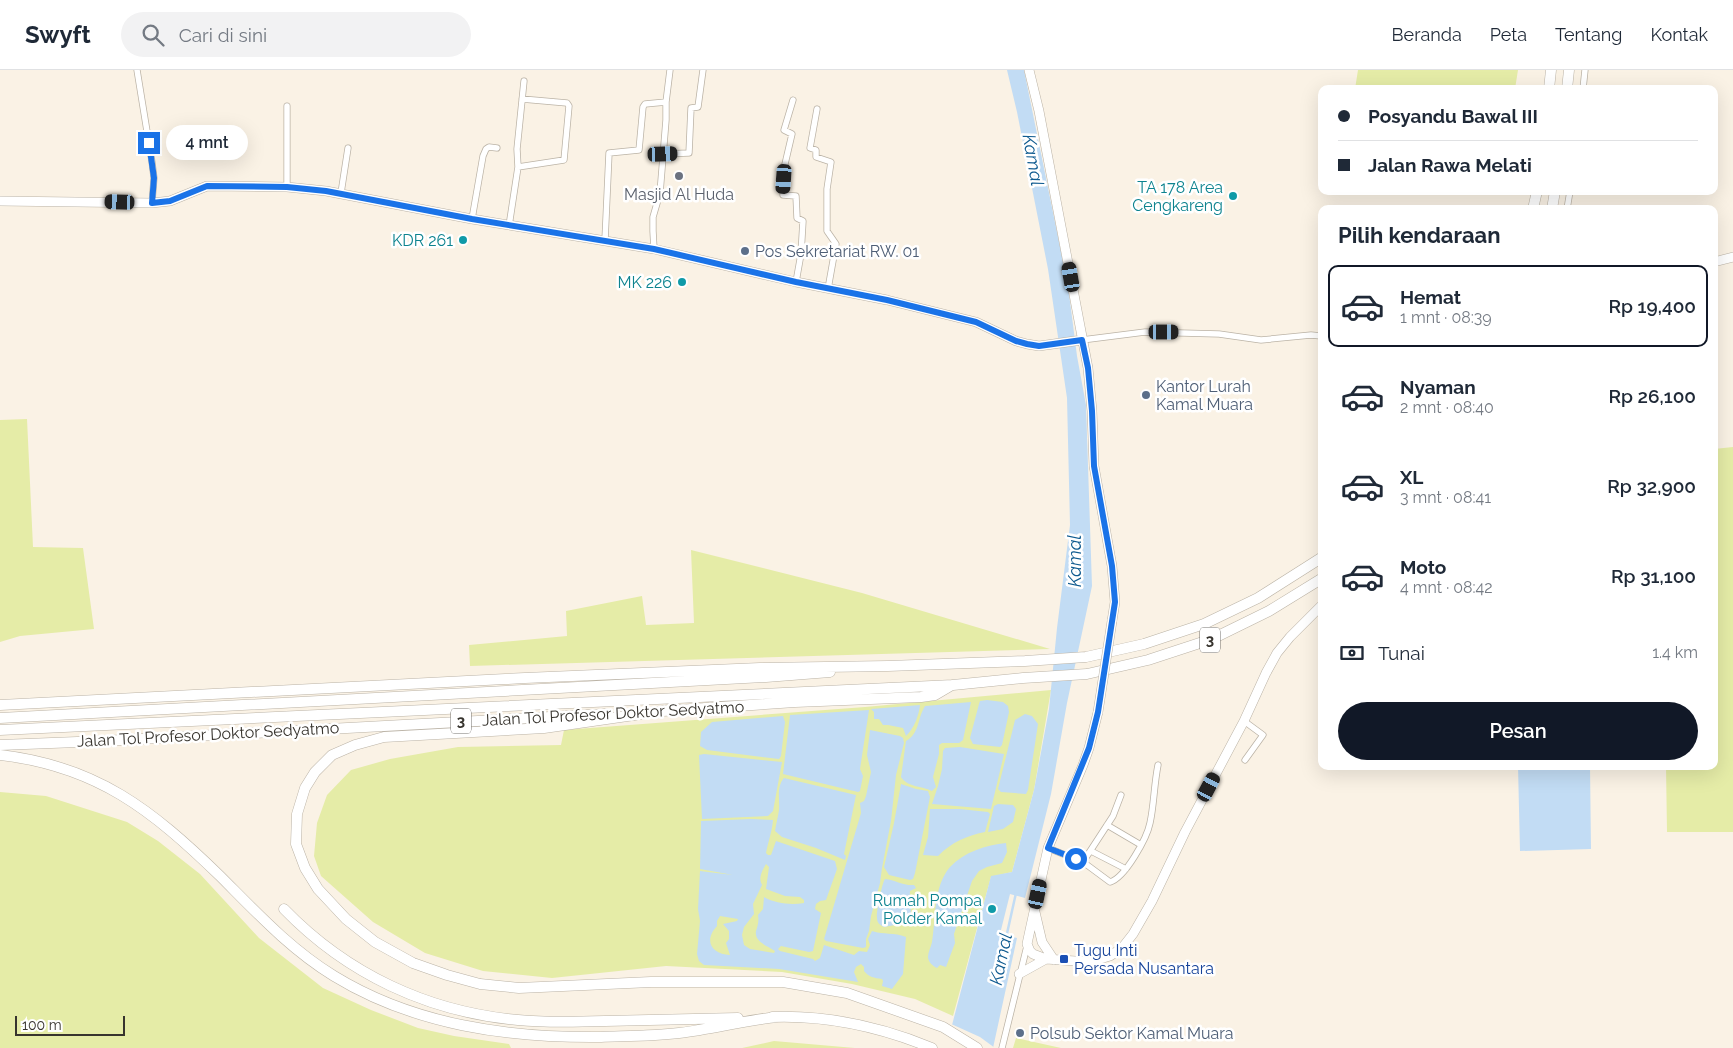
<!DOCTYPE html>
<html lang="id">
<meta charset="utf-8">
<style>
body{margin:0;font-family:Raleway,sans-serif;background:#f2f2f3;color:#1f2937;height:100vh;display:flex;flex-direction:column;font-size:19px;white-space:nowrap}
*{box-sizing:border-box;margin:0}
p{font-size:16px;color:#747a83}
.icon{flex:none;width:28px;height:28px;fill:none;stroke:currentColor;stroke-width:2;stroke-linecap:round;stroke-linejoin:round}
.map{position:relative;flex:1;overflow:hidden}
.drawer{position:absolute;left:1318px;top:135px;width:400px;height:565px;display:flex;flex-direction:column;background:#fff;border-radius:10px;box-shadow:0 5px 20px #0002}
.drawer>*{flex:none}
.guide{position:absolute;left:1318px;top:15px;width:400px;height:110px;border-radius:10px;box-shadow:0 5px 20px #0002;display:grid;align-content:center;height:110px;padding:0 20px;background:#fff}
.scale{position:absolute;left:15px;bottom:12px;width:110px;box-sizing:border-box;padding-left:5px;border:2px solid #37342e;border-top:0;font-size:14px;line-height:18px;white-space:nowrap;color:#37342e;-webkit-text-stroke:4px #fff;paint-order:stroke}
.end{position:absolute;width:22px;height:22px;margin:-11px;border:6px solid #1a73e8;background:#fff;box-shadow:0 0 0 2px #fff}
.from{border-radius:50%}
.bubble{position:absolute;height:35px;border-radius:18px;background:#fff;box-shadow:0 5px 20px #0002;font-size:16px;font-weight:600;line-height:35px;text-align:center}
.car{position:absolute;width:15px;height:30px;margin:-15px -8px;border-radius:6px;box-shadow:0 0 4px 1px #0007;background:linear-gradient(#222 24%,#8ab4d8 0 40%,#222 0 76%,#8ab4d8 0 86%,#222 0)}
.guide b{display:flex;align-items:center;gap:18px;height:48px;font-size:19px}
.guide b+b{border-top:1px solid #e0e1e3}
.guide i{width:12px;height:12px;background:#1f2937}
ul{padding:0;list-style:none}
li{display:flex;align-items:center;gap:15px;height:82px;margin:0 10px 8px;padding:0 10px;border:2px solid transparent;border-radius:10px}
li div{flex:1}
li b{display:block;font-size:19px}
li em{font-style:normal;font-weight:600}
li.selected{border-color:#111827}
li>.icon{width:45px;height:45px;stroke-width:1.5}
h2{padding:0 20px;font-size:22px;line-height:60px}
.pay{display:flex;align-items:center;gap:12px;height:55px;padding:0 20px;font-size:19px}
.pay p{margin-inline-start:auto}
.button{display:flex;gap:10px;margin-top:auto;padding:10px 20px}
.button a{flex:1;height:58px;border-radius:30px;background:#111827;color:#fff;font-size:20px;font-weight:600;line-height:58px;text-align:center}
header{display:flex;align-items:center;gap:30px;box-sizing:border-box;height:70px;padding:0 25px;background:#fff;border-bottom:1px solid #e0e1e3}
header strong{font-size:24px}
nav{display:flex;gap:28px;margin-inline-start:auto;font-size:18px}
.search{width:350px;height:45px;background:#f2f2f3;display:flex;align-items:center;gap:12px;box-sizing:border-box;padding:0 18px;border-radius:28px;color:#747a83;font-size:19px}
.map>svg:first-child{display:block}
</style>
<header>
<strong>Swyft</strong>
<div class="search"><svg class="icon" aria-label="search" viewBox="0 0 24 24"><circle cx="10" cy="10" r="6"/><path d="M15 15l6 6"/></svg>Cari di sini</div>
<nav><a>Beranda</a><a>Peta</a><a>Tentang</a><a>Kontak</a></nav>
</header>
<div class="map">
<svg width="1733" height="978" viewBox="0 0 1733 978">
<rect width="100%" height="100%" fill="#faf2e5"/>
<path fill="#e5eca7" d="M 1358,0 L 1518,0 L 1515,19 L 1355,19 Z
M 27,349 L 33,477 L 83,478 L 94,559 L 20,566 L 0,572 L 0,350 Z
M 1733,377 L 1733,762 L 1667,762 L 1666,696 L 1714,696 L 1714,379 Z
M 691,480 L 862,523 L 1050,579 L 470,596 L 469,575 L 567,566 L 566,541 L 642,526 L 646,555 L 694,553 Z
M 1051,620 L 1034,720 L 1012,802 L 991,807 L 953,946 L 915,929 L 852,914 L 782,902 L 666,896 L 552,908 L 483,901 L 425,883 L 373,852 L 321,806 L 314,786 L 317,753 L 327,725 L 351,700 L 390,689 L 458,677 L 561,675 L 564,660 L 865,637 Z
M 0,722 L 46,726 L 127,752 L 158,771 L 200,804 L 259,868 L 323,918 L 371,940 L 418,958 L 454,966 L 509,974 L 511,978 L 0,978 Z
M 1016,968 L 1061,978 L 1013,978 Z
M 774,971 L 855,978 L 742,978 Z"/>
<path fill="#c2dcf4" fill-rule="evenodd" d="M 1007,0 L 1024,0 L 1068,216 L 1077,286 L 1086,335 L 1092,516 L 1067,633 L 1051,724 L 1025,828 L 1010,824 L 1000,864 L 1017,868 L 993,978 L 946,978 L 991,806 L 1012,802 L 1034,720 L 1049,639 L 1057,558 L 1070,455 L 1067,328 L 1048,199 L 1017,42 Z
M 987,630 L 1003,632 L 1008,636 L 1009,642 L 1002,675 L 1000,677 L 973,674 L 970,668 L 979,634 L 980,631 Z
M 971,632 L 963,670 L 959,673 L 942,673 L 939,675 L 939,684 L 933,707 L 936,717 L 932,721 C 922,716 907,717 901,707 L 906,671 C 920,663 917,649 925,636 Z
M 920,635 C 919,645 914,659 906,666 L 903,658 L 888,655 L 883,655 L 879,649 L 874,649 L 874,642 L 871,639 Z
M 869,640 L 860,699 L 863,706 L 860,721 L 858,722 L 783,704 L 790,645 Z
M 1025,644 L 1032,646 L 1038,654 L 1028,720 L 1026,724 L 1001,722 L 998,719 L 1015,650 Z
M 783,646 L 785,652 L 781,686 L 779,689 L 707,680 L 700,676 L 701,662 L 712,652 Z
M 870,660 L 900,666 L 903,668 L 904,673 L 896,705 L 891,751 L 882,798 L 880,813 L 871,846 L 869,861 L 866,869 L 866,877 L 863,878 L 826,871 L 824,869 L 861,743 L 860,733 L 864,731 L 866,726 L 871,702 L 867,685 Z
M 960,677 L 1004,684 L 991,739 L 932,734 L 938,716 L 942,699 L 943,681 L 945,678 Z
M 704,684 L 782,692 L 773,741 L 768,746 L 702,749 L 699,685 Z
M 1518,696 L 1590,696 L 1591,779 L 1520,781 Z
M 784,708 L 856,725 L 844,784 L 846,786 L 845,790 L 816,778 L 782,767 L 775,761 C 776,754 778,747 779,740 C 780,730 776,717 784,708 Z
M 901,714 L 916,719 L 928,721 L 930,727 L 915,803 L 913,809 L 910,810 L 889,805 L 884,797 L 894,753 Z
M 998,734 L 1013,735 L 1016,739 L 1013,752 L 1003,759 L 988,762 L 994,736 Z
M 930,739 L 960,739 L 988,742 L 990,744 L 985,762 C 966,766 952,772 938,786 L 923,785 L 928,767 Z
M 751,749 L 773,750 C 772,762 768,772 766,783 L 768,785 L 771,785 L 776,771 L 835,791 L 837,799 L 826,830 L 820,831 L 816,834 L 815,839 L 821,843 L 813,881 L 809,882 L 781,876 L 778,879 L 780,881 L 813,889 L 815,891 L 820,888 L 824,875 L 854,885 L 859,881 L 867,882 L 870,875 L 868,869 L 872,861 C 884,865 894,862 906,867 L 903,904 L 892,919 L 882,916 L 883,911 L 882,909 C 874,908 869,907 864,901 L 864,897 L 861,894 L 856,897 L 854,902 L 858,912 L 779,899 L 704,895 L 699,891 L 697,884 L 700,851 L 698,839 L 700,801 L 733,805 L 700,799 L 701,751 ZM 766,794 L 769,797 L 766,819 L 785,826 L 800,827 L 804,830 L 804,833 C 792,835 776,834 764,827 L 763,839 L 758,845 C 759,851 758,855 756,861 C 754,872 768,876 775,881 L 774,883 L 750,879 L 744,875 L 742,865 L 744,857 L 754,844 L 753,834 L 762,815 C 758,808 762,801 766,794 ZM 720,846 L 738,849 L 737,851 L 723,854 L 729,861 L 729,869 L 726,873 L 730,885 C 712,884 703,871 717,856 L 717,851 Z
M 1006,773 L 1007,782 L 1002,793 L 987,797 L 979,801 L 972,811 L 954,864 L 955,873 L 946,897 L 940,895 L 937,898 C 933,896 928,892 928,887 C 928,882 931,877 932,872 C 936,848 933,817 950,797 C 964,782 986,775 1006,773 Z
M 885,809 C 895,810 904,816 914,815 L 916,818 L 910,821 C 909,834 915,844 905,855 L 895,855 L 884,857 C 880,855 877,853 877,848 C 876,843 882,813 885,809 Z"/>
<path fill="#faf2e5" d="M 949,953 L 980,967 L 995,978 L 943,978 Z"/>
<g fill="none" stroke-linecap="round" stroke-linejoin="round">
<path stroke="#c2dcf4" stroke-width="2.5" d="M 1006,868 L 1016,823"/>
<defs>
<path id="minor" d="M 137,0 L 152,92 L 154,108 L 152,133
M 1583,19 L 1585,0
M 793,30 L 784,60 L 792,64 L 785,94 L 783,125 L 796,126 L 797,148 L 803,151 L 801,184 L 796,212
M 817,39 L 810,78 L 816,80 L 816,87 L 831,92 L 827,119 L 827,161 L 836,174 L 828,219
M 663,84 L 689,83 L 691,38 L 698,37 L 703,0
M 518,97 L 564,90 L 569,36 L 567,33 L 522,29
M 287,117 L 287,36
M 341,123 L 348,78
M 1567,139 L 1570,121
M 472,149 L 483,86 L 486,79 L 489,77 L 497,78
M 509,156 L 518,97 L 517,79 L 524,11
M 605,170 L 609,83 L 639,80 L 643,37 L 645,34 L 666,32 L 670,0
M 654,179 L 653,161 L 653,147 L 660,123 L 666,50 L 666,32
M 1082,270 L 1145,262 L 1219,264 L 1261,270 L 1311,265 L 1321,266
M 1244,651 L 1263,665 L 1245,690
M 1107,755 L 1141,775
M 1048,778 L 1083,792 L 1113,746 L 1121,725
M 1091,781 L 1126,799
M 1083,792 L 1110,812 C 1125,808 1147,768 1150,753 C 1154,735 1154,715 1158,695
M 1002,978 L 1027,876"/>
<path id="secondary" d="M 1029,0 L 1039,41 L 1088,298 L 1092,341 L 1094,396 L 1112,496 L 1115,532 L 1112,551
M 0,131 L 152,133 L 170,131 L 207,116 L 287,117 L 326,121 L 472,149 L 654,179 L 796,212 L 887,230 L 976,252 L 1016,271 L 1027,274 L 1039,276 L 1082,270
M 1714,192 L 1733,187
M 1098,642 L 1089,678 L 1083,695 L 1048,778 L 1030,860 L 1027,874 L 1030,881 L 1033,884 L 1046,889 L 1090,892 L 1110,886 L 1122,878 L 1133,864 L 1152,831 L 1185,762 L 1244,651 L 1266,603 L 1277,583 L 1290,567 L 1321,536
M 1035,842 L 1042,872 L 1054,890
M 1019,904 L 1046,889"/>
<path id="motorway" d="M 1549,19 L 1551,0
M 1567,19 L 1569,0
M 1533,139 L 1537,121
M 1552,139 L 1555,121
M 0,635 L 525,608 L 760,598 L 888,596 L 1025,591 L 1086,587 L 1144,574 L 1204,554 L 1258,528 L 1321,488
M 669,640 L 544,658 L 384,667 L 355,675 L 332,685 L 315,702 L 305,718 L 297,744 L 296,774 L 305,798 L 318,819 L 346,849 L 375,872 L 413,893 L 447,905 L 480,914 L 519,918 L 651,912 L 783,912 L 847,923 L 943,957 L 977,978
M 663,641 L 795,632 L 921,627 L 935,625 L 952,615
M 0,648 L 766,607 L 830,602
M 0,660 L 953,615 L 1023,608 L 1087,604 L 1148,590 L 1212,569 L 1269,541 L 1321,509
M 0,675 L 103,671 L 606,644
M 0,685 C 97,696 152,740 220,806 C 256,842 290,879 334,906 C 414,955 508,968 601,967 C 627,966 654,966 679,963 C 713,959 745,950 778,947
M 284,839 C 347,904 428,942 518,950 C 547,953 576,952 605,951 C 649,950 694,949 738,948
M 772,947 C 827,945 881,957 932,978"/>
</defs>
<use href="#minor" stroke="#bbb3a6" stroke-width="7"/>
<use href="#secondary" stroke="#bbb3a6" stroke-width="10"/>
<use href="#motorway" stroke="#bbb3a6" stroke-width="11"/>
<use href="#minor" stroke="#fff" stroke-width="5.5"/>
<use href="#secondary" stroke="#fff" stroke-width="9"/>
<use href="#motorway" stroke="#fff" stroke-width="10"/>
<defs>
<path id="secondary-bridge" d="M 1098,642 L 1112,551"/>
</defs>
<use href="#secondary-bridge" stroke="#bbb3a6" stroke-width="10" stroke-linecap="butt"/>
<use href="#secondary-bridge" stroke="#fff" stroke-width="9"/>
</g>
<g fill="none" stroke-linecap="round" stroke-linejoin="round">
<path stroke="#1a73e8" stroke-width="6" d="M 149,73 L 154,108 L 152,133 L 170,131 L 207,116 L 287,117 L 326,121 L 472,149 L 654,179 L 796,212 L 887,230 L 976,252 L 1016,271 L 1027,274 L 1039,276 L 1082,270 L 1088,298 L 1092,341 L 1094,396 L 1112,496 L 1115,532 L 1098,642 L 1089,678 L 1048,778 L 1076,789"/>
</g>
<circle fill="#6b7280" stroke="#fff" stroke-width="2" cx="679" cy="106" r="5"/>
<g fill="#0f9aa8" stroke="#fff" stroke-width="2">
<circle cx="1233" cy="126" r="5"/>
<circle cx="463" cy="170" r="5"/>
<circle cx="682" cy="212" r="5"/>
<circle cx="992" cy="839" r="5"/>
</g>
<g fill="#5c6f8a" stroke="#fff" stroke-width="2">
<circle cx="745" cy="181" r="5"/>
<circle cx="1146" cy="325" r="5"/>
<circle cx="1020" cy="963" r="5"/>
</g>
<rect fill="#1a4fb4" stroke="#fff" stroke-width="2" x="1059" y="884" width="10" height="10" rx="2.5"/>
<g text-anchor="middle" stroke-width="5" stroke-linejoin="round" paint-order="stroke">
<g fill="#fff" stroke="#73716d" stroke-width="1">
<rect x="1200" y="557.5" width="20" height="25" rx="4"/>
<rect x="451" y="638.5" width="20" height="25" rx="4"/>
</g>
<g font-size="15" font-weight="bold" fill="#37342e">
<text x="1210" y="575">3</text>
<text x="461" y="656">3</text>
</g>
<g font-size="16" fill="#0d838f" stroke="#fff" text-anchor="end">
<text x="1223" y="123">TA 178 Area<tspan x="1223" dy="18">Cengkareng</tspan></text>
<text x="453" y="176">KDR 261</text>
<text x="672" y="218">MK 226</text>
<text x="982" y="836">Rumah Pompa<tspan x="982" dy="18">Polder Kamal</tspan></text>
</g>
<g font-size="16" fill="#5b616d" stroke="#fff">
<text x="679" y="130">Masjid Al Huda</text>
</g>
<g font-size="16" fill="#4e5e75" stroke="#fff" text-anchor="start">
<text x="755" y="187">Pos Sekretariat RW. 01</text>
<text x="1156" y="322">Kantor Lurah<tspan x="1156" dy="18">Kamal Muara</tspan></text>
<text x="1030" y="969">Polsub Sektor Kamal Muara</text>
</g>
<g font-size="16" fill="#37342e" stroke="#fff">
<text transform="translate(613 643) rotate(-3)" y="6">Jalan Tol Profesor Doktor Sedyatmo</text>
<text transform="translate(208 664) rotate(-3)" y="6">Jalan Tol Profesor Doktor Sedyatmo</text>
</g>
<g font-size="16" fill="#164399" stroke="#fff" text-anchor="start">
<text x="1074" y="886">Tugu Inti<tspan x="1074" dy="18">Persada Nusantara</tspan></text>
</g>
<g font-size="18" font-style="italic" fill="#0f5b90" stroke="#fff">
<text transform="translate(1033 90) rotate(80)" y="6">Kamal</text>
<text transform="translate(1075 491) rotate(-90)" y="6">Kamal</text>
<text transform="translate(1001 889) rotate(-78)" y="6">Kamal</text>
</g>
</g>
</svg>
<div class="scale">100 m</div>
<i class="end from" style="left:1076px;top:789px"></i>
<i class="end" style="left:149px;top:73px"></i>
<div class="bubble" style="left:166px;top:55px;width:82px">4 mnt</div>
<i class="car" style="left:663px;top:84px;rotate:88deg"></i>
<i class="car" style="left:784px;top:109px;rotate:184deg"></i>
<i class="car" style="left:120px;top:132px;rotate:272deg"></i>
<i class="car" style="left:1071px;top:207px;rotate:350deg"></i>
<i class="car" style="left:1164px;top:262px;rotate:90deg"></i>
<i class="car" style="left:1209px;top:717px;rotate:28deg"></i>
<i class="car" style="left:1038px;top:824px;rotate:12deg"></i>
<div class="guide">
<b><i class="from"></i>Posyandu Bawal III</b>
<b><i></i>Jalan Rawa Melati</b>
</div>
<section class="drawer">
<h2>Pilih kendaraan</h2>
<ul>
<li class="selected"><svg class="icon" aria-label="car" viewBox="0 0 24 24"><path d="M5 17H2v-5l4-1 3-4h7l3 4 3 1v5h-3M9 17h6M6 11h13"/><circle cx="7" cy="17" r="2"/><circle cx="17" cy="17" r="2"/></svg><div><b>Hemat</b><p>1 mnt · 08:39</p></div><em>Rp 19,400</em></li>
<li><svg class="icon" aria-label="car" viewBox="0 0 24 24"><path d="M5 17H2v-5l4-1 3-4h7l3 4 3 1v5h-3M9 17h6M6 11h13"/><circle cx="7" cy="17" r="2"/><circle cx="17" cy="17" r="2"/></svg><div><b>Nyaman</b><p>2 mnt · 08:40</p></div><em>Rp 26,100</em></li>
<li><svg class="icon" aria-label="car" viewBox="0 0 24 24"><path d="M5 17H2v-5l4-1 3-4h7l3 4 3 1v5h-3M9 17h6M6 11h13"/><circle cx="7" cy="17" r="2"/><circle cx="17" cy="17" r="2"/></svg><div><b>XL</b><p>3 mnt · 08:41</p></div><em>Rp 32,900</em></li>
<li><svg class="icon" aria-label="car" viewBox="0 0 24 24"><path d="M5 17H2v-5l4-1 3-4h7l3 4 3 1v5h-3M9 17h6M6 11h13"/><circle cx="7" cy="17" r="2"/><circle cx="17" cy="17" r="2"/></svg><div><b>Moto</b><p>4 mnt · 08:42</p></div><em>Rp 31,100</em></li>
</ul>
<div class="pay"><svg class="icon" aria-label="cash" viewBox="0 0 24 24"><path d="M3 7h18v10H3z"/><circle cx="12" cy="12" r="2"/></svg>Tunai<p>1.4 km</p></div>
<div class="button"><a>Pesan</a></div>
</section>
</div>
